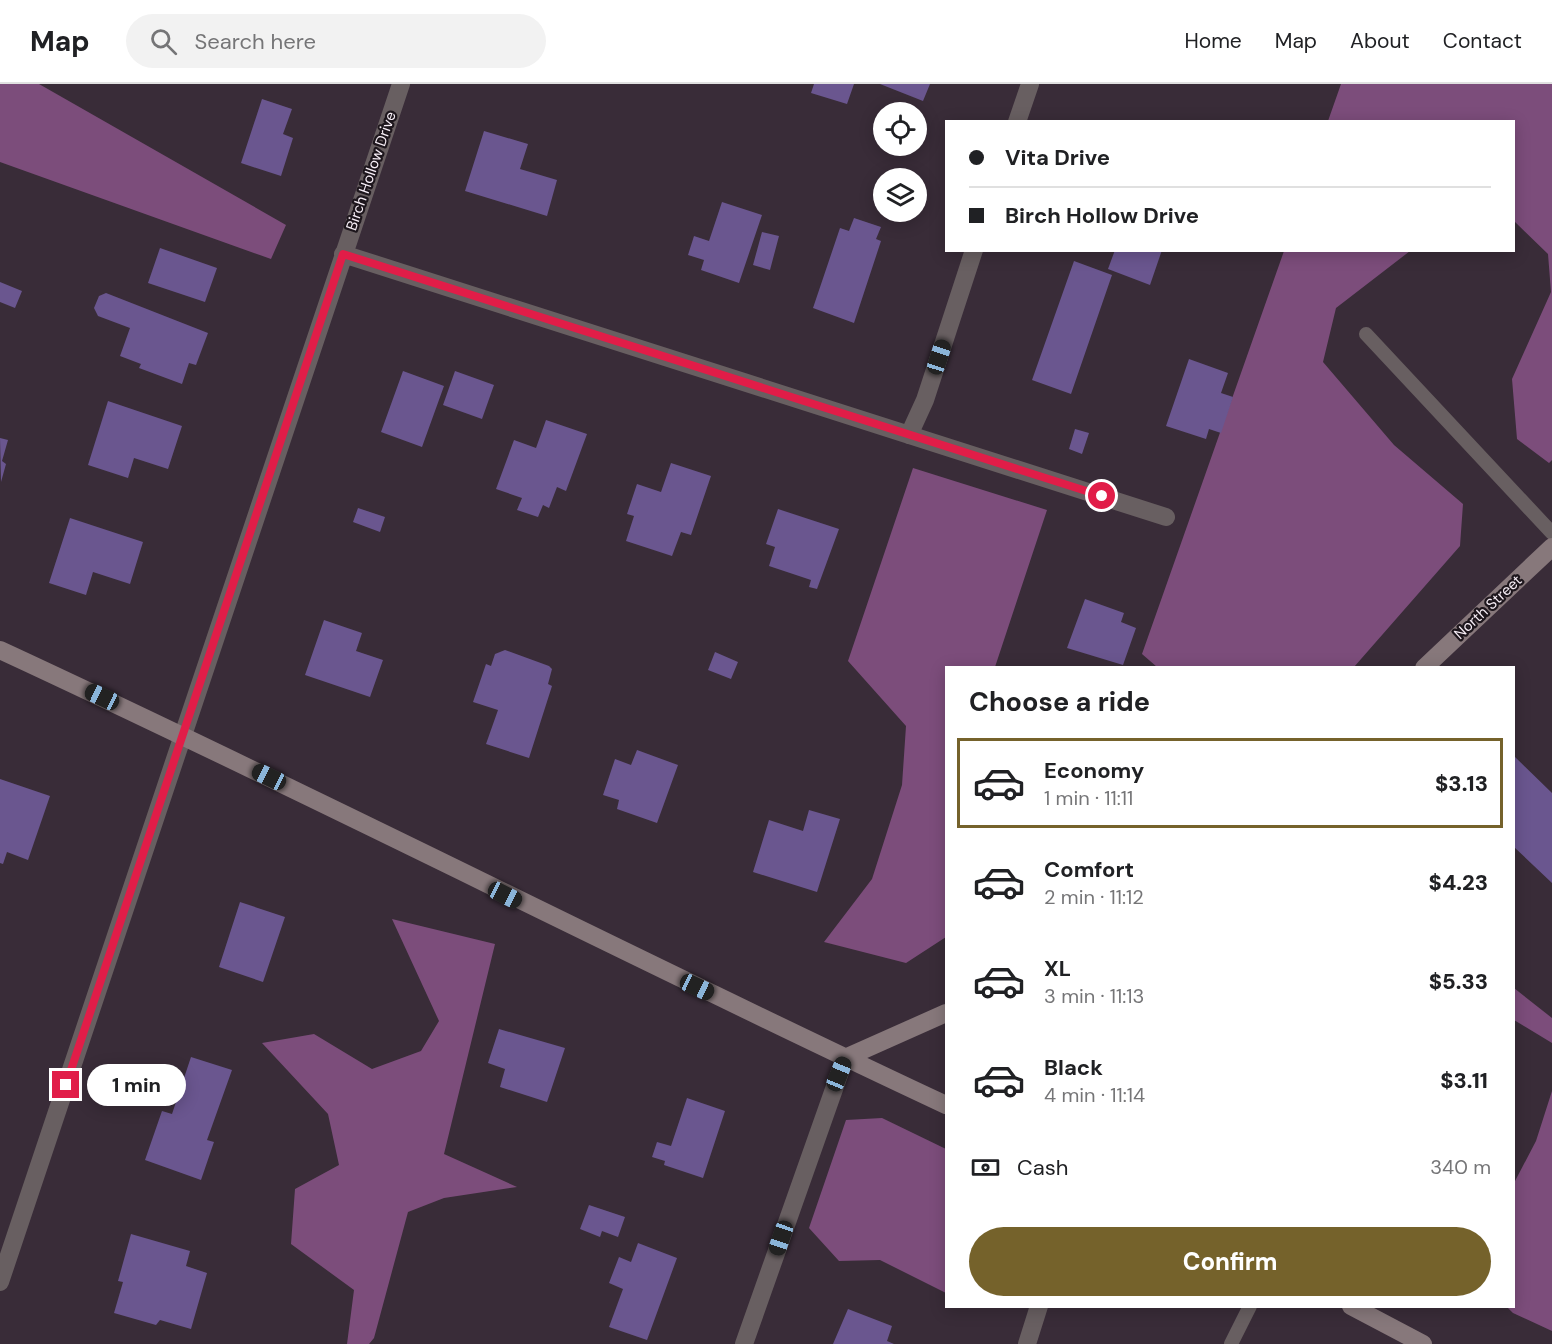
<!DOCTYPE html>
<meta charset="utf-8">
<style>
body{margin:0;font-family:"DM Sans",sans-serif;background:#f2f2f2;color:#202124;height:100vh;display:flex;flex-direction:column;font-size:22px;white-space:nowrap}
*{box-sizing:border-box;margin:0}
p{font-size:20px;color:#757577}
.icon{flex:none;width:33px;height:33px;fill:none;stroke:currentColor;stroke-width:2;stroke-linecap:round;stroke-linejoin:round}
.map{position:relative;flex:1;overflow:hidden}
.drawer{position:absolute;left:945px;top:582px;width:570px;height:642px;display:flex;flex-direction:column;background:#fff;border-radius:0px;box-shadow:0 3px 15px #0003}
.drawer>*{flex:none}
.hud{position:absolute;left:945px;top:36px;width:570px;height:132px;border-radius:0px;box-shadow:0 3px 15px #0003;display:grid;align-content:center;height:132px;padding:0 24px;background:#fff}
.controls{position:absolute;left:873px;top:18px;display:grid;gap:12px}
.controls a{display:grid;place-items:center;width:54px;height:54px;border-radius:50%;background:#fff;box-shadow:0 3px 15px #0003;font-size:30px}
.end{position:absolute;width:27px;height:27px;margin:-14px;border:8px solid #e11d48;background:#fff;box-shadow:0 0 0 3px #fff}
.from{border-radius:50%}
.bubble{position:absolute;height:42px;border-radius:21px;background:#fff;box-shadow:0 3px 15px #0003;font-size:20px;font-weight:800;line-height:42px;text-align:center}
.car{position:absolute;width:18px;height:36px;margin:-18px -9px;border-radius:8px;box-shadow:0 0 4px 2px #0007;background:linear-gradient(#222 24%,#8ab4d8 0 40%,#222 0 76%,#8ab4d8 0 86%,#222 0)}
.hud b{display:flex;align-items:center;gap:21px;height:57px;font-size:22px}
.hud b+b{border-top:2px solid #e0e0e0}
.hud i{width:15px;height:15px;background:#202124}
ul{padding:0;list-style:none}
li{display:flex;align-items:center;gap:18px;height:90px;margin:0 12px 9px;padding:0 12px;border:3px solid transparent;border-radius:0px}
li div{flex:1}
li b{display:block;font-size:22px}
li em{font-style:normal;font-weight:800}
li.active{border-color:#75622b}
li>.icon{width:54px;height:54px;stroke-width:1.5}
h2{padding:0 24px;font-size:27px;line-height:72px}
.pay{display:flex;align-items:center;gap:15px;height:66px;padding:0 24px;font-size:22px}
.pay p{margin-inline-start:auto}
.action{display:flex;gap:12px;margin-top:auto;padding:12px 24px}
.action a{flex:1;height:69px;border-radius:36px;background:#75622b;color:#fff;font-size:24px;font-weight:800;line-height:69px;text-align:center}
header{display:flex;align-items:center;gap:36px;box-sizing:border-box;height:84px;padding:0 30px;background:#fff;border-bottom:2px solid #e0e0e0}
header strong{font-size:28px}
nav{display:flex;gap:33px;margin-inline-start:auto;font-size:21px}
.search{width:420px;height:54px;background:#f2f2f2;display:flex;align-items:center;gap:15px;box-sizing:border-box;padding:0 21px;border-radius:33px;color:#757577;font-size:22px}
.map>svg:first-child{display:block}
</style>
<header>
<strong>Map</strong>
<div class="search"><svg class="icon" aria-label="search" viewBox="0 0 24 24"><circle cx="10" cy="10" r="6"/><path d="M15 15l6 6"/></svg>Search here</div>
<nav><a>Home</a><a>Map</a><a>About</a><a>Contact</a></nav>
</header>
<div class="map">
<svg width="1552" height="1260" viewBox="0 0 1552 1260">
<rect width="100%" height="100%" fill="#392c38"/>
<path fill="#7c4d7b" d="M 0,0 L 39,0 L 286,141 L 271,175 L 0,78 Z
M 1341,0 L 1552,0 L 1552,376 L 1549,379 L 1517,355 L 1512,295 L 1551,208 L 1548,170 L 1514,137 L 1514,38 L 1328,37 Z
M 1284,167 L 1410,167 L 1336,224 L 1323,278 L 1394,361 L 1463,420 L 1460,462 L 1354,583 L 1157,583 L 1142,570 Z
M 913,384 L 1047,426 L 995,583 L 946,584 L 946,853 L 906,879 L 824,858 L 872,795 L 902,701 L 906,642 L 848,577 Z
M 392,835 L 495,860 L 444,1070 L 517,1103 L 444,1114 L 408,1128 L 374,1254 L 369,1260 L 347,1260 L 354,1206 L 291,1160 L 295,1105 L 339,1081 L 328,1030 L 262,959 L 314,950 L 372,985 L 421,967 L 439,937 Z
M 1514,904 L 1552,934 L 1552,959 L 1514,936 Z
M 1552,1007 L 1552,1247 L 1513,1229 L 1507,1223 L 1514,1222 L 1514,1099 L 1536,1057 Z
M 882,1034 L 946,1065 L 946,1209 L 880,1176 L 839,1177 L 809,1144 L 846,1036 Z"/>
<path fill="#6a568f" d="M 814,0 L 854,0 L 847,20 L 811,9 Z
M 880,0 L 930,0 L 923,17 Z
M 262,15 L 292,25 L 283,50 L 293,54 L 281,92 L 241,79 Z
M 484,47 L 528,60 L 520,85 L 557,96 L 547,132 L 465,107 Z
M 722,118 L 762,131 L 739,199 L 701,186 L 704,176 L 688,171 L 694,152 L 709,157 Z
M 854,134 L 881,143 L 876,155 L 881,157 L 854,239 L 813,224 L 840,144 L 849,147 Z
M 762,148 L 779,152 L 770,186 L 753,181 Z
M 160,164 L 217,184 L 205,218 L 148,199 Z
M 1115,166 L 1162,166 L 1150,201 L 1108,185 Z
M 1074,177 L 1112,191 L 1071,310 L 1032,296 Z
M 0,198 L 22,207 L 15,224 L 0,218 Z
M 106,209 L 208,249 L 196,281 L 189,279 L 182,300 L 139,284 L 141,280 L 120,272 L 130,244 L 98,232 L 94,224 L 99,212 Z
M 1189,275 L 1228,289 L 1221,309 L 1233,313 L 1221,349 L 1209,345 L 1206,355 L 1166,342 Z
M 403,287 L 444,302 L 422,363 L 381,348 Z
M 455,287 L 494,301 L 482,335 L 443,321 Z
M 108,317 L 182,342 L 168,385 L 134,374 L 128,394 L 88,381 Z
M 546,336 L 587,350 L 566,407 L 557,403 L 549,424 L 543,421 L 538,433 L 517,426 L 522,414 L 496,405 L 514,356 L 536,364 Z
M 1075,345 L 1089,349 L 1082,370 L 1069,365 Z
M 0,354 L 8,356 L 2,377 L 6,380 L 1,398 Z
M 671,379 L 711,392 L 691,451 L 681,448 L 672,472 L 626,457 L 634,432 L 627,430 L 637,400 L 661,408 Z
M 358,424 L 385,433 L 380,448 L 353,438 Z
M 778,425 L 839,445 L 817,505 L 809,503 L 811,496 L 769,482 L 775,463 L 766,460 Z
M 70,434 L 143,458 L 130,500 L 93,488 L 86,511 L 49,499 Z
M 1085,515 L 1124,529 L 1121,538 L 1136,544 L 1123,581 L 1067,564 Z
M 324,536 L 362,549 L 356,567 L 383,576 L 370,613 L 305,591 Z
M 505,566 L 549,582 L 552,585 L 548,600 L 552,602 L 529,674 L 486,660 L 498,626 L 473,618 L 486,580 L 491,582 L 495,570 Z
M 715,568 L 738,578 L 731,595 L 708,586 Z
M 637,666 L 678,681 L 657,739 L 617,725 L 619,716 L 603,711 L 615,675 L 631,681 Z
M 1514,672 L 1552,709 L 1552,799 L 1514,763 Z
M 0,695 L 50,712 L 28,776 L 7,768 L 3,780 L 0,779 Z
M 809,726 L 840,735 L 817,808 L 753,788 L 769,736 L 803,747 Z
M 240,818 L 285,833 L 263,898 L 219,883 Z
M 499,945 L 565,964 L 547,1018 L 500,1003 L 505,985 L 488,979 Z
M 191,973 L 232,986 L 207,1056 L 214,1058 L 201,1096 L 145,1076 L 162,1027 L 172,1030 Z
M 687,1014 L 725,1027 L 703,1094 L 664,1081 L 665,1077 L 652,1073 L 657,1058 L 671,1062 Z
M 589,1121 L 625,1133 L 618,1153 L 602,1147 L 600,1153 L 580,1145 Z
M 131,1150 L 190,1167 L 186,1182 L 207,1189 L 191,1245 L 160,1236 L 156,1241 L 114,1229 L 123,1198 L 118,1197 Z
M 638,1159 L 677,1174 L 647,1256 L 609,1243 L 623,1205 L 609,1199 L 619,1173 L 631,1178 Z
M 848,1225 L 892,1242 L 887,1257 L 894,1260 L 833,1260 Z"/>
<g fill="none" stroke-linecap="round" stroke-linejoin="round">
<path stroke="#685f61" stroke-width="14" d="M 1366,250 L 1552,449
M 1231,1260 L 1250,1222"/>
<path stroke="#685f61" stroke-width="18" d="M 1017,38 L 1030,0
M 343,170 L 1166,433
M 909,351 L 925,316 L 974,166
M 0,1198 L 401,0
M 744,1260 L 845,974
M 1027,1260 L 1039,1222"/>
<path stroke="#87787b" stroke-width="18" d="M 0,566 C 318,713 629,873 946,1021
M 1424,584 L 1552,463
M 845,974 L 946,929
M 1351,1222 L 1423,1260"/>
</g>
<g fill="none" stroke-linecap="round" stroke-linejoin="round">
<path stroke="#e11d48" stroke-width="8" d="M 66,1001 L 343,170 L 1102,412"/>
</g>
<g text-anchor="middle" stroke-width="4.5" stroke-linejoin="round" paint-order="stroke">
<g font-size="15" fill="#f7eef6" stroke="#1d161c">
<text transform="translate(371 87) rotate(-71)" y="5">Birch Hollow Drive</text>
<text transform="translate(1488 523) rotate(-43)" y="5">North Street</text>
</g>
</g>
</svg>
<div class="controls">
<a><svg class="icon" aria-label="locate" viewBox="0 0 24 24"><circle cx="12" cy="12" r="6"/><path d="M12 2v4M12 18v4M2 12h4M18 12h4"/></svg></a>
<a><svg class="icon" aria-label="layers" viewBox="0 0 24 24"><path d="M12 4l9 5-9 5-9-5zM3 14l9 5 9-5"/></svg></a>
</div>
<i class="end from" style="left:1102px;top:412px"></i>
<i class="end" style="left:66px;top:1001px"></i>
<div class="bubble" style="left:87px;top:980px;width:99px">1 min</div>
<i class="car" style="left:939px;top:273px;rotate:18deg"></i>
<i class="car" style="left:102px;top:613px;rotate:295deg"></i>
<i class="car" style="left:269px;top:693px;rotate:296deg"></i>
<i class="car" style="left:505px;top:811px;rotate:117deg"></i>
<i class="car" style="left:697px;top:903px;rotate:115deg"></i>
<i class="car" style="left:839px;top:990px;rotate:22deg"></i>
<i class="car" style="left:781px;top:1154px;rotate:199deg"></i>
<div class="hud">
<b><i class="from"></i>Vita Drive</b>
<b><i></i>Birch Hollow Drive</b>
</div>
<section class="drawer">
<h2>Choose a ride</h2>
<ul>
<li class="active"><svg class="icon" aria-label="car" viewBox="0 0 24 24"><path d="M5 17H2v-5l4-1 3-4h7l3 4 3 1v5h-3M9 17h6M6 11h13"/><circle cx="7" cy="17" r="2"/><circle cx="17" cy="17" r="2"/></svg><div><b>Economy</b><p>1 min · 11:11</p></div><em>$3.13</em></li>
<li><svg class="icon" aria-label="car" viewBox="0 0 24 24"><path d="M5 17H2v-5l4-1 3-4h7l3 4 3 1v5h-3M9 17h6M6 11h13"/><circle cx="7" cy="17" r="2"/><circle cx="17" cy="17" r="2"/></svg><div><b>Comfort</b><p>2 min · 11:12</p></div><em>$4.23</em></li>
<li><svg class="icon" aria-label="car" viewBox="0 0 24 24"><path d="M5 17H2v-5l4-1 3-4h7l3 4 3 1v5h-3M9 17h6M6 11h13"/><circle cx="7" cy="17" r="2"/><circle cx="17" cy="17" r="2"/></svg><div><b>XL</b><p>3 min · 11:13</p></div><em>$5.33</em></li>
<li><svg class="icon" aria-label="car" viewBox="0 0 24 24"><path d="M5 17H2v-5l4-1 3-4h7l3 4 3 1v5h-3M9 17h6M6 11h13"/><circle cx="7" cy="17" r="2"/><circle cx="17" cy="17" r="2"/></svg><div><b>Black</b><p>4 min · 11:14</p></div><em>$3.11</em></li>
</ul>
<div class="pay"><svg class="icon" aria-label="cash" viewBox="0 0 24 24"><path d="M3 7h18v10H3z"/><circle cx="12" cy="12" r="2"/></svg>Cash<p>340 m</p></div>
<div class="action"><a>Confirm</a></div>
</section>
</div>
